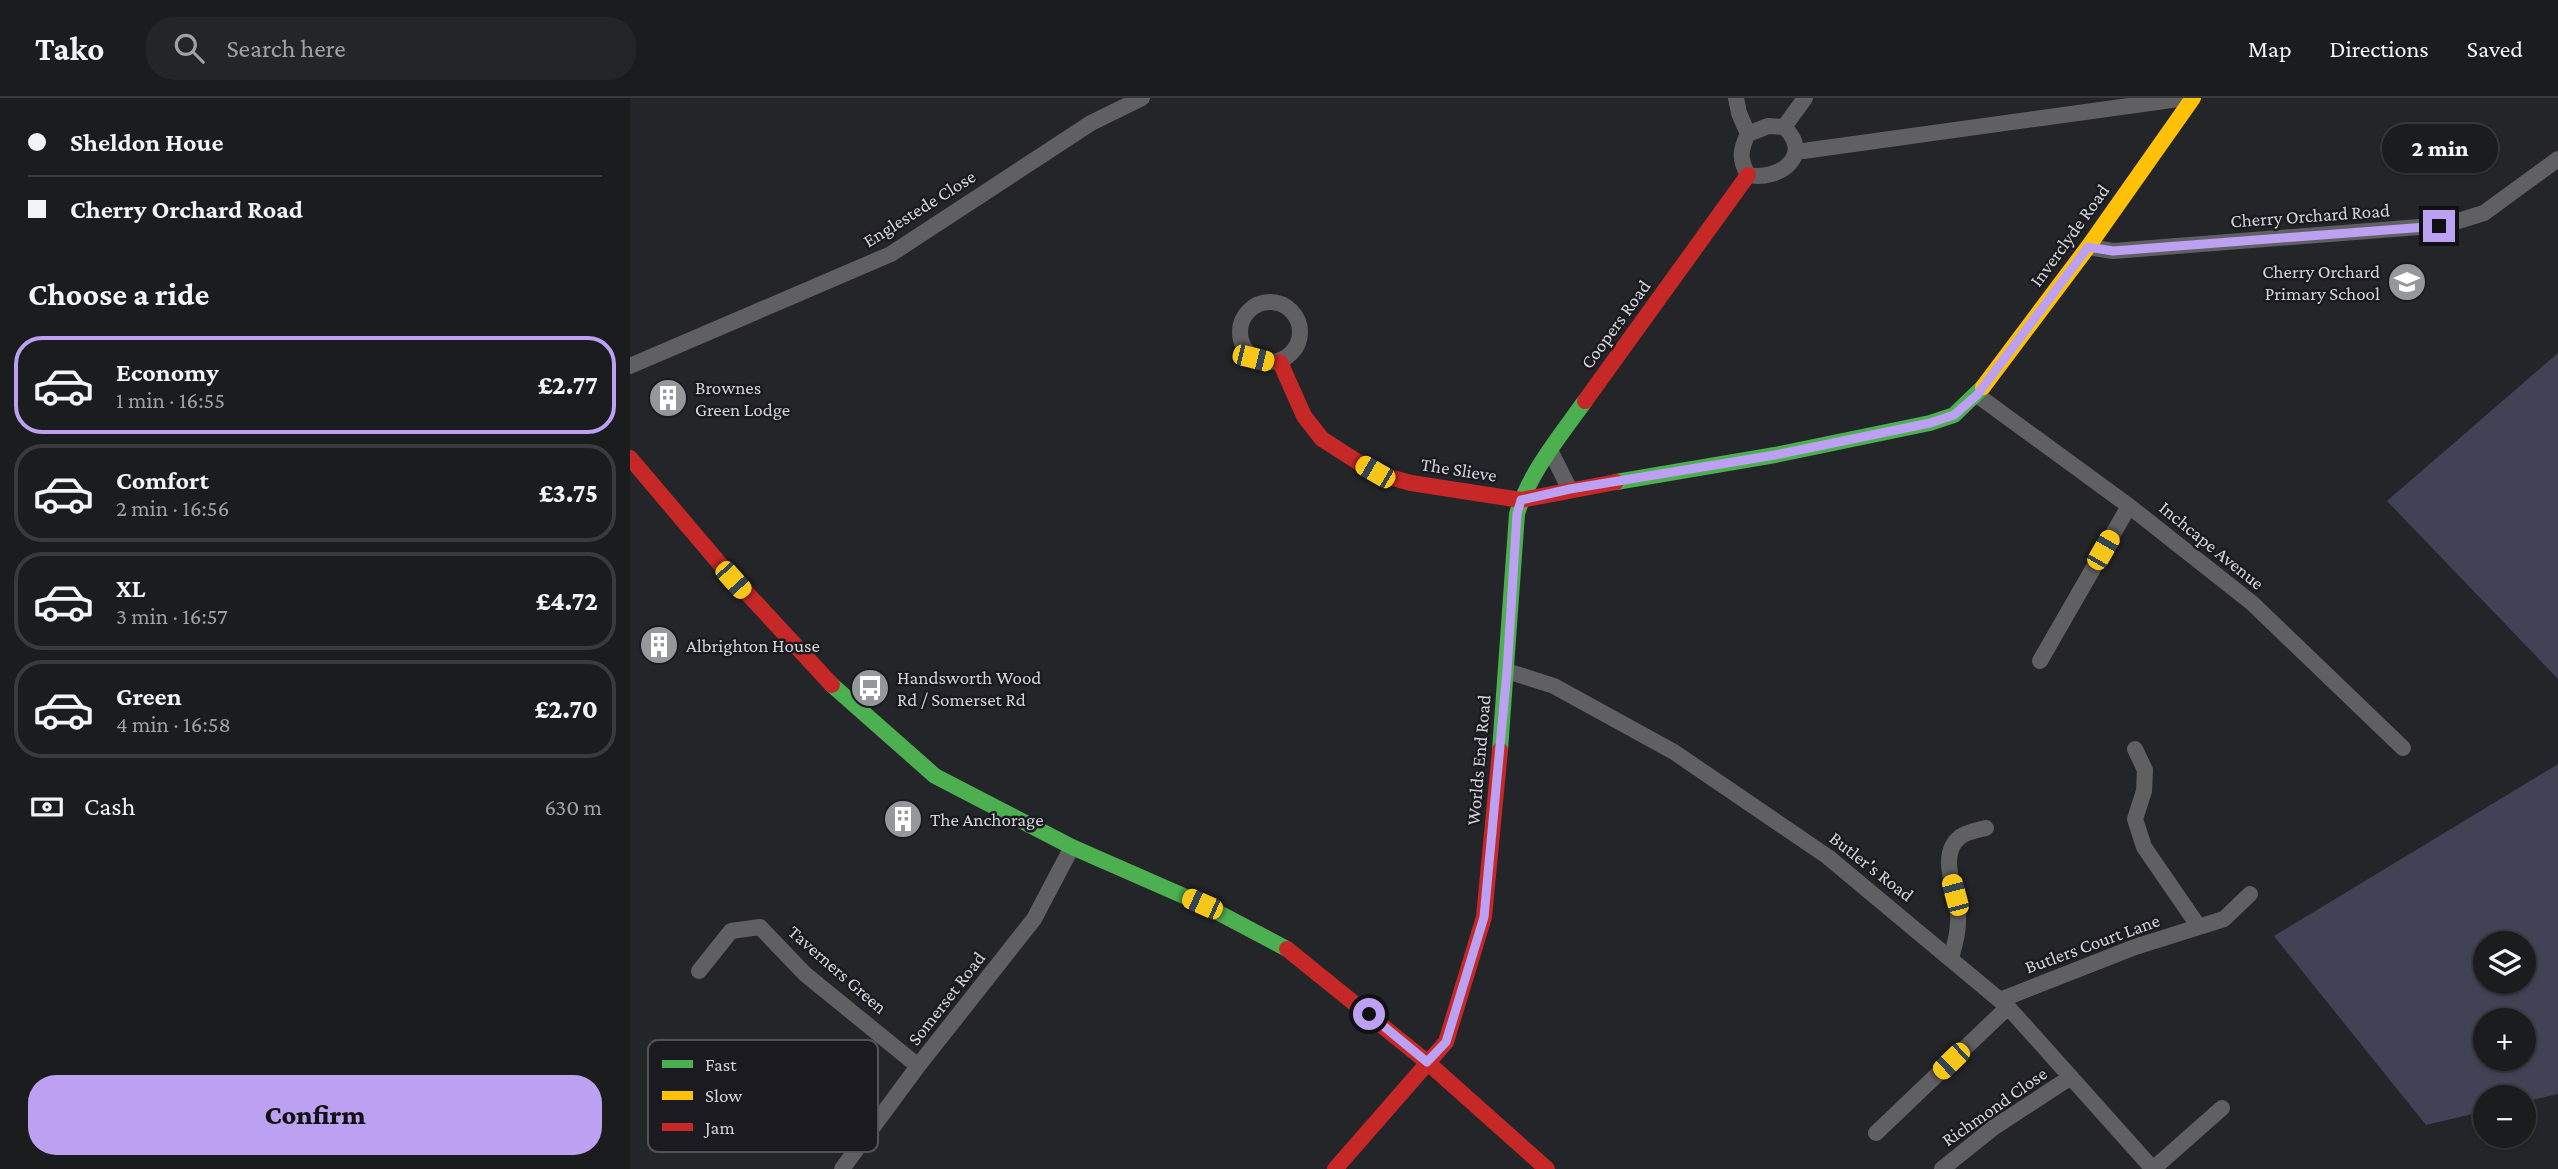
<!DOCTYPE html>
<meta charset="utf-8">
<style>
body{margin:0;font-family:"Crimson Pro",serif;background:#242527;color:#f1f3f6;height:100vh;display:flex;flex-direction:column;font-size:26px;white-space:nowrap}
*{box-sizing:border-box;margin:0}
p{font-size:23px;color:#a0a1a4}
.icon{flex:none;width:38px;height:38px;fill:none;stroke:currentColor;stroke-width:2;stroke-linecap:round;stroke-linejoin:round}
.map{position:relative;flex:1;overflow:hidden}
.side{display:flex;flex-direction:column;background:#1b1c1e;width:630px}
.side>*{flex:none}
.hud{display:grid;align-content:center;height:154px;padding:0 28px;background:#1b1c1e}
.buttons{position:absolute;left:1843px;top:833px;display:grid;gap:14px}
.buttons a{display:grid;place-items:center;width:63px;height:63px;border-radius:50%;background:#1b1c1e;box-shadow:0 2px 5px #0004,0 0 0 2px #393a3c;font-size:35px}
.end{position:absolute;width:32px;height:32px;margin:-16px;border:9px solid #bca0f2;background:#111;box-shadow:0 0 0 4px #111}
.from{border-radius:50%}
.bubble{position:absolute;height:49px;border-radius:24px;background:#1b1c1e;box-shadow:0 2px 5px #0004,0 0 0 2px #393a3c;font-size:23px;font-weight:800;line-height:49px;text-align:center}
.car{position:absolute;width:21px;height:42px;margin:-21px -10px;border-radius:9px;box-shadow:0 0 5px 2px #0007;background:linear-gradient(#f5c518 24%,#345 0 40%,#f5c518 0 76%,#345 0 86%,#f5c518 0)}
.hud b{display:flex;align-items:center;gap:24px;height:66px;font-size:26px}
.hud b+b{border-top:2px solid #393a3c}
.hud i{width:18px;height:18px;background:#f1f3f6}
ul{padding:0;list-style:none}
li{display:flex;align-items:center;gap:21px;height:98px;margin:0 14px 10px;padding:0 14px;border:4px solid #393a3c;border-radius:28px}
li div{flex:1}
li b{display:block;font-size:26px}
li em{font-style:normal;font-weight:800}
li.active{border-color:#bca0f2}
li>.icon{width:63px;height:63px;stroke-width:1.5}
h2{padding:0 28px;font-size:32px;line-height:84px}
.pay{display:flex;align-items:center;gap:18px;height:77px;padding:0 28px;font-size:26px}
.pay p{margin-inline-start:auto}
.action{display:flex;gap:14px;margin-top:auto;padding:14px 28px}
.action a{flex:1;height:80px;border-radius:28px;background:#bca0f2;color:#111;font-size:28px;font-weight:800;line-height:80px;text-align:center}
header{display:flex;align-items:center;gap:42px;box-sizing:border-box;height:98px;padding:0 35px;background:#1b1c1e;border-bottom:2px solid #393a3c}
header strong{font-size:33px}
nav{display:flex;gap:38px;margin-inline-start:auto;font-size:24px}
.search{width:490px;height:63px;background:#242527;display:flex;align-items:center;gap:18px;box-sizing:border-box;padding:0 24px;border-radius:28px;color:#a0a1a4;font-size:26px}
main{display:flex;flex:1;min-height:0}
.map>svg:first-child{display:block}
</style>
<header>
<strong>Tako</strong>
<div class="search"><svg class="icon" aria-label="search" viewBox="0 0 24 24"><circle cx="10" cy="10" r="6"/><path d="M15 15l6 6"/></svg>Search here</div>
<nav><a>Map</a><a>Directions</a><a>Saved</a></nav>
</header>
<main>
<section class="side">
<div class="hud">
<b><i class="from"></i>Sheldon Houe</b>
<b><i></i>Cherry Orchard Road</b>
</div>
<h2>Choose a ride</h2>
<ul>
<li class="active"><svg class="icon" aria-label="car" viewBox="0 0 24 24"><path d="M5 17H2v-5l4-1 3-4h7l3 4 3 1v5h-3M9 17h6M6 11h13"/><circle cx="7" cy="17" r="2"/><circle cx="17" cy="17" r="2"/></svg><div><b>Economy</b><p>1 min · 16:55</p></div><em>£2.77</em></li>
<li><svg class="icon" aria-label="car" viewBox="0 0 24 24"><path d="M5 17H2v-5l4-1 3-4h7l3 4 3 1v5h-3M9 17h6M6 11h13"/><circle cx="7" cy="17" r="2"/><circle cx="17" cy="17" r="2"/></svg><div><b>Comfort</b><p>2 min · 16:56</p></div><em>£3.75</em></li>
<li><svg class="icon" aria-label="car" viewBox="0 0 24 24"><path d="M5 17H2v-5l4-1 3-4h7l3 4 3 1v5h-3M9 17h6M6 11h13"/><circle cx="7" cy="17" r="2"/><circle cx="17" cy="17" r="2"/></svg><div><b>XL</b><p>3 min · 16:57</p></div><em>£4.72</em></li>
<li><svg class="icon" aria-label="car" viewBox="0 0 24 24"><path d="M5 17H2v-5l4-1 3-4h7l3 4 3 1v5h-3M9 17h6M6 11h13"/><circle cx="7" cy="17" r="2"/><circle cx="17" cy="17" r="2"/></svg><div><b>Green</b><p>4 min · 16:58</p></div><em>£2.70</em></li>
</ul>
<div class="pay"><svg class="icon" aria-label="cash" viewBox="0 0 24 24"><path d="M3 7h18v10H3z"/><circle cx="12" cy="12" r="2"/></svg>Cash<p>630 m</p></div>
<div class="action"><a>Confirm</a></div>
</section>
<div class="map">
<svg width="1928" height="1071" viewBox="0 0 1928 1071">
<rect width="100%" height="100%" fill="#242528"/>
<path fill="#414255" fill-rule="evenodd" d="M 1928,255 L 1928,581 L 1757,403 Z
M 1928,666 L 1928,996 L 1894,1004 L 1894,999 L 1855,999 L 1855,1013 L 1796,1027 L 1644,838 ZM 1855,845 L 1894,845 L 1894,884 L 1855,884 ZM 1855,922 L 1894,922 L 1894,961 L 1855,961 Z"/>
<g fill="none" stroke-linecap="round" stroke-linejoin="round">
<path stroke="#606063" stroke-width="16" d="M 1106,0 L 1109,15 L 1118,36
M 1138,28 L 1154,29 C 1184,57 1150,83 1118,77 C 1109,61 1110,52 1118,36 Z
M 1154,29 L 1175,0
M 1166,54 L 1556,0
M 1458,149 L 1483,153 L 1815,127 L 1854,115 L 1928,61
M610 234a30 30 0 1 1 60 0a30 30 0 1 1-60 0Z
M 0,268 L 261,156 L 461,25 L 512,0
M 1347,297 L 1499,408 L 1622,505 L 1773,650
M 920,352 L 940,392
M 1410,563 L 1499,408
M 877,573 L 924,588 L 1044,654 L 1198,759 L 1378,909 L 1523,1071
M 1505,651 L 1515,672 L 1514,693 L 1505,721 L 1514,749 L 1569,829
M 1321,860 C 1325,846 1329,832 1328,817 C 1327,794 1307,757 1330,739 C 1336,734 1348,732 1356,730
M 69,873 L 101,833 L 130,829 L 175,876 L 288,968
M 1370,902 L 1505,849 L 1594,821 L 1620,796
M 1246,1035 L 1378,909
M 212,1071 L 288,968 L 404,821 L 442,749
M 1312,1071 L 1363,1030 L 1441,979
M 1523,1071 L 1592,1010"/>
<path stroke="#4caf50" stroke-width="16" d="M 986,384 L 1145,357 L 1300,325 L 1324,317 L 1353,289
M 202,587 L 305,678 L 442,749 L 572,806 L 657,851
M 870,652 L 887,416 C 899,375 930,338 955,303"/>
<path stroke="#ffc107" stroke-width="16" d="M 1353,289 L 1458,149 L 1563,0"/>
<path stroke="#c62828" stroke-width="16" d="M 650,264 L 674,318 L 692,341 L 745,375 L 781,385 L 891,402 L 986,384
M 955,303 L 1118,77
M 0,360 L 90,466 L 202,587
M 657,851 L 797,964 L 917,1071
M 705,1071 L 816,944 L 854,819 L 870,652"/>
</g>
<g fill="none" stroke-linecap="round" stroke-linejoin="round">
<path stroke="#bca0f2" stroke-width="9" d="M 739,916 L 797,964 L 816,944 L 854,819 L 877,573 L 887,416 L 891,402 L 940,391 L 1145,357 L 1300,325 L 1324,317 L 1347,297 L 1458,149 L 1483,153 L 1809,128"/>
</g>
<defs>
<symbol id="school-disc" viewBox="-11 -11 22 22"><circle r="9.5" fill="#96979a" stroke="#1a1a20"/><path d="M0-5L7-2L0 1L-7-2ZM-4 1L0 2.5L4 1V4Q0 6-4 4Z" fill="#fff"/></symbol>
<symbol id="building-disc" viewBox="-11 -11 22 22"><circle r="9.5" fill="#96979a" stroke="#1a1a20"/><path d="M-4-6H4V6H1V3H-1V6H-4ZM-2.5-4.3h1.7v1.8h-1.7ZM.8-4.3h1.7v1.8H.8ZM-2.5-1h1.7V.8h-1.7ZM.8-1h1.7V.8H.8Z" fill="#fff"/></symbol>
<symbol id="bus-disc" viewBox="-11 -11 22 22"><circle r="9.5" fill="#96979a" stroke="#1a1a20"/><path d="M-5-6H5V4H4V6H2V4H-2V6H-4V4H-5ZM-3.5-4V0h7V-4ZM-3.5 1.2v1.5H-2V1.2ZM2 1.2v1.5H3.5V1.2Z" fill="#fff"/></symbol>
</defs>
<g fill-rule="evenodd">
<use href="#school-disc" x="1755" y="162" width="44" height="44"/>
<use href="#building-disc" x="16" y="278" width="44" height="44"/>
<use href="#building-disc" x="7" y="525" width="44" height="44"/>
<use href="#bus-disc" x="218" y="568" width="44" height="44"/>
<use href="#building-disc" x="251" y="699" width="44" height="44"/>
</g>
<g text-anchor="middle" stroke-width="5" stroke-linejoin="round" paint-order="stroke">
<g font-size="19" fill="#d3d4d8" stroke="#1a1a20">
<text transform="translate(289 110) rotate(-32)" y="7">Englestede Close</text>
<text transform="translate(1680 117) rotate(-4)" y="7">Cherry Orchard Road</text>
<text transform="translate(1439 137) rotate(-54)" y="7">Inverclyde Road</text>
<text transform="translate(985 226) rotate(-54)" y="7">Coopers Road</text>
<text transform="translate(829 371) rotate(9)" y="7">The Slieve</text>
<text transform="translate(1582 447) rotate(39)" y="7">Inchcape Avenue</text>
<text transform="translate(848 662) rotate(-85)" y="7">Worlds End Road</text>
<text transform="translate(1242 768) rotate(38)" y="7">Butler's Road</text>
<text transform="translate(1462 845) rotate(-20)" y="7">Butlers Court Lane</text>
<text transform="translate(208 871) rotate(41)" y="7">Taverners Green</text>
<text transform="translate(316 900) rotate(-52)" y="7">Somerset Road</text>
<text transform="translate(1364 1008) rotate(-35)" y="7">Richmond Close</text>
</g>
<g font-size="19" fill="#d3d4d8" stroke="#1a1a20" text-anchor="start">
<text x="1750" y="180" text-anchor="end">Cherry Orchard<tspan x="1750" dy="22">Primary School</tspan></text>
<text x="65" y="296">Brownes<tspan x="65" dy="22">Green Lodge</tspan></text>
<text x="56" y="554">Albrighton House</text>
<text x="267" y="586">Handsworth Wood<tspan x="267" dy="22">Rd / Somerset Rd</tspan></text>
<text x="300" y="728">The Anchorage</text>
</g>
</g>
<rect x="18" y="942" width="230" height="112" rx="10" fill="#1a1a20" stroke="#525257" stroke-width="2"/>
<rect x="32" y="962" width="31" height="8" fill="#4caf50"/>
<rect x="32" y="993" width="31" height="9" fill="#ffc107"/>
<rect x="32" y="1025" width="31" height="8" fill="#c62828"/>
<g font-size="19" fill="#d3d4d8">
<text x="75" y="973">Fast</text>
<text x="75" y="1004">Slow</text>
<text x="75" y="1036">Jam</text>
</g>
</svg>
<div class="buttons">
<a><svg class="icon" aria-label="layers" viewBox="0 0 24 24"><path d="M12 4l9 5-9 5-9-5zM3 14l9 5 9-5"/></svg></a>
<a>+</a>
<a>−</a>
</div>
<i class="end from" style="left:739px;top:916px"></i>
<i class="end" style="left:1809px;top:128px"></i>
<div class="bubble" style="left:1752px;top:26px;width:116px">2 min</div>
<i class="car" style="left:623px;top:260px;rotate:104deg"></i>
<i class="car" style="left:745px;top:374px;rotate:300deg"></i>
<i class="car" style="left:1473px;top:452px;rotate:30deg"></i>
<i class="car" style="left:103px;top:482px;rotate:138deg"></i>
<i class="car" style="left:1325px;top:797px;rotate:345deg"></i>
<i class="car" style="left:572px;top:806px;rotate:294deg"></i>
<i class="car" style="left:1321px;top:963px;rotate:226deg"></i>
</div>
</main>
